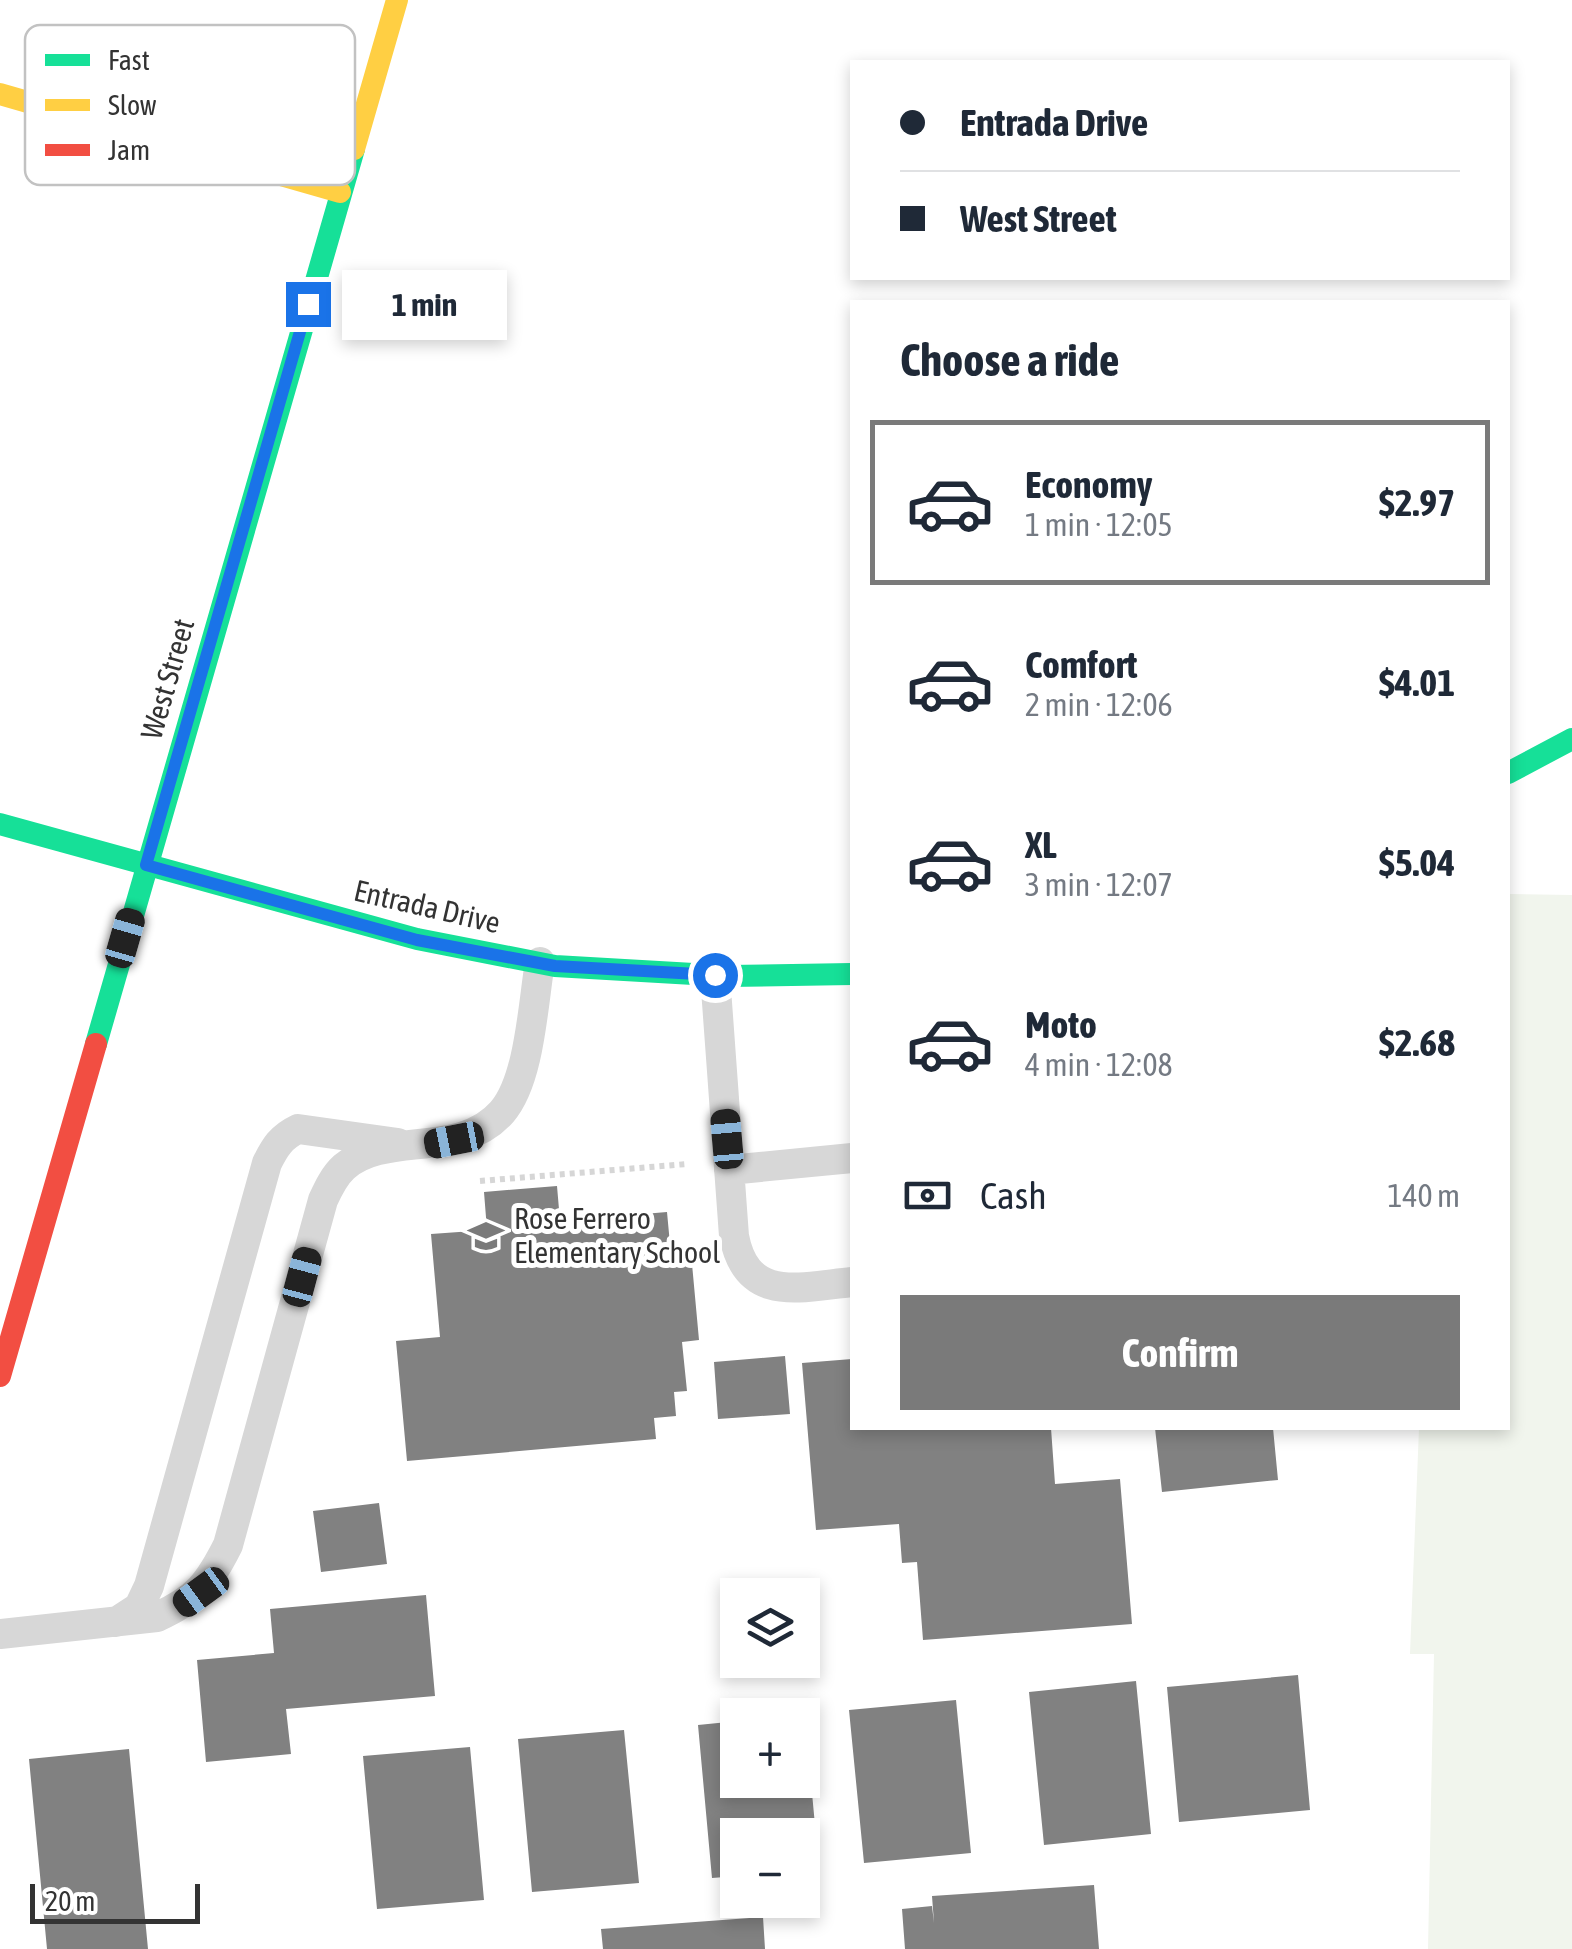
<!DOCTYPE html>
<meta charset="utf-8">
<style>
body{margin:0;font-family:"Asap Condensed",sans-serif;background:#f2f2f3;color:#1f2937;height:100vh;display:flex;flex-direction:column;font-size:38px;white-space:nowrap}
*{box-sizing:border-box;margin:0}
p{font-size:32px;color:#747a83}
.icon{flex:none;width:55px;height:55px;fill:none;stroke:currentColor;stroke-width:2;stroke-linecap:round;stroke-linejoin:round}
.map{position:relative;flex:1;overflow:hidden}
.side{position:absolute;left:850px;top:300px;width:660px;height:1130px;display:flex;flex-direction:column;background:#fff;border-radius:0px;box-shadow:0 5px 15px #0003}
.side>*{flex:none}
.guide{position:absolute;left:850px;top:60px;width:660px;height:220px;border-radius:0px;box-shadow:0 5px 15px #0003;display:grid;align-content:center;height:220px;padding:0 50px;background:#fff}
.buttons{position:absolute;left:720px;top:1578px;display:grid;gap:20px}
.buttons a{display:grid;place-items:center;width:100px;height:100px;border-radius:0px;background:#fff;box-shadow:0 5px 15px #0003;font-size:50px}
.scale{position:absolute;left:30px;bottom:25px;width:170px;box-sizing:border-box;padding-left:10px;border:5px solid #333;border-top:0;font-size:28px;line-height:35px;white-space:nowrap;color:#333;-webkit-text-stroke:8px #fff;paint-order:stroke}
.end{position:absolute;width:45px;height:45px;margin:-22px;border:12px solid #1a73e8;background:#fff;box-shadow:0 0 0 5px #fff}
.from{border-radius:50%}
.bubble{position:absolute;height:70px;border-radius:0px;background:#fff;box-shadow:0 5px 15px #0003;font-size:32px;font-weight:700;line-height:70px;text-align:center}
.car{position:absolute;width:30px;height:60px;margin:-30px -15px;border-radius:12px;box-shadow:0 0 8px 2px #0007;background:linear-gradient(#222 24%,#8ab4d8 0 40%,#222 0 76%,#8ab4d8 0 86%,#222 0)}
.guide b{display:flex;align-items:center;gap:35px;height:95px;font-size:38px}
.guide b+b{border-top:2px solid #e0e1e3}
.guide i{width:25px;height:25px;background:#1f2937}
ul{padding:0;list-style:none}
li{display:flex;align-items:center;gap:30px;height:165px;margin:0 20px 15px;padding:0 30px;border:5px solid transparent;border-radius:0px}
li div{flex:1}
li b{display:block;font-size:38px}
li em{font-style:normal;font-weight:700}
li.selected{border-color:#7a7a7a}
li>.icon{width:90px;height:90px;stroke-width:1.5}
h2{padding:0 50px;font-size:45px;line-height:120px}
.pay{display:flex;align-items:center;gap:25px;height:110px;padding:0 50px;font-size:38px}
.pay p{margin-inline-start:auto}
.primary-button{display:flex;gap:20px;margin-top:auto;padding:20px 50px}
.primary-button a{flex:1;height:115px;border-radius:0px;background:#7a7a7a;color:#fff;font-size:40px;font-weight:700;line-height:115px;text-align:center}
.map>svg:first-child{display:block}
</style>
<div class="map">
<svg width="1572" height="1949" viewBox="0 0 1572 1949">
<rect width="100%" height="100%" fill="#fff"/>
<path fill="#f1f5ed" d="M 1508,894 L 1572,895 L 1572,1949 L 1428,1949 L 1434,1654 L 1410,1654 L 1419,1428 L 1508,1428 Z"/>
<path fill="#818181" d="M 557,1186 L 560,1221 L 667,1212 L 671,1255 L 691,1253 L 699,1340 L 682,1342 L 687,1391 L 674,1392 L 676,1416 L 654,1418 L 656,1439 L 407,1461 L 396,1341 L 440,1337 L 431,1234 L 487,1230 L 484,1192 Z
M 785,1356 L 790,1414 L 718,1419 L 714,1362 Z
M 852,1359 L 852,1428 L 1051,1428 L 1055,1484 L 1120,1479 L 1132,1624 L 923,1640 L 917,1562 L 902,1563 L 899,1524 L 816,1530 L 802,1363 Z
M 1155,1428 L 1273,1428 L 1278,1480 L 1162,1492 Z
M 379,1503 L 387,1564 L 321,1572 L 313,1511 Z
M 426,1595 L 435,1696 L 286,1709 L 291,1754 L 206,1762 L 197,1660 L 274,1653 L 270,1609 Z
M 1298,1675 L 1310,1810 L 1179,1822 L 1167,1687 Z
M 1136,1681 L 1151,1834 L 1044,1845 L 1029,1692 Z
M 956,1700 L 971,1853 L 864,1863 L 849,1710 Z
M 802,1718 L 805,1718 L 819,1868 L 802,1870 L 802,1835 L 738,1835 L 738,1876 L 712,1878 L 698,1725 L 738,1721 L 738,1780 L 802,1780 Z
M 624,1730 L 639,1883 L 532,1892 L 518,1739 Z
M 470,1747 L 484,1900 L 377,1909 L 363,1756 Z
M 129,1749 L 148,1949 L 47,1949 L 29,1759 Z
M 1094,1885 L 1099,1949 L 905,1949 L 902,1909 L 932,1906 L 934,1923 L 932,1896 Z
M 763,1917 L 765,1949 L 603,1949 L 601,1929 Z"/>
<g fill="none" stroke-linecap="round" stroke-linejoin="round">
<path stroke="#d6d6d6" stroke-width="6" stroke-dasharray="5 5" stroke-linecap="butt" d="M 480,1181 L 687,1164"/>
<path stroke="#d7d7d7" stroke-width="30" d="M 715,975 L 734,1236 C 747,1304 800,1287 852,1282
M 729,1170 L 852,1158
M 116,1622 L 139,1607 L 149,1586 L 267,1163 C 275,1147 281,1137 298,1129 L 398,1143
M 0,1634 L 157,1617 C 197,1599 209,1583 228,1545 L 323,1200 C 328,1189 334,1176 344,1167 C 386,1130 460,1160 502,1112 C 530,1080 533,1003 540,962"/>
<path stroke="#16e098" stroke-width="22" d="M 1508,773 L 1572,739
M 0,824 L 417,939 L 555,966 L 728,976 L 852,974
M 96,1044 L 354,149"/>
<path stroke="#ffcf43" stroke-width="22" d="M 0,94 L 340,192
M 354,149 L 397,0"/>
<path stroke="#f24e42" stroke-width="22" d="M 0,1376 L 96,1044"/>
</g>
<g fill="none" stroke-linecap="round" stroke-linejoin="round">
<path stroke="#1a73e8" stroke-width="12" d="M 308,304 L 146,865 L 417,940 L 555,966 L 715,975"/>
</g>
<defs>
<symbol id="school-bare" viewBox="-9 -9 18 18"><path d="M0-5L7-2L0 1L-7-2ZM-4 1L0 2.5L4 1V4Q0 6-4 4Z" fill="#7a7a7a" stroke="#fff" stroke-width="2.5" paint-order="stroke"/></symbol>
</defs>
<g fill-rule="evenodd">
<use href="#school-bare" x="461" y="1211" width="50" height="50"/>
</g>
<g text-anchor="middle" stroke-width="10" stroke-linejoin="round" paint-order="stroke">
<g font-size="30" fill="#333" stroke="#fff">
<text transform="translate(168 679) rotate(-74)" y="10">West Street</text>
<text transform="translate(427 907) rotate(13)" y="10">Entrada Drive</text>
</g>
<g font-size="30" fill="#333" stroke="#fff" text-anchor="start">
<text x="514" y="1229">Rose Ferrero<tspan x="514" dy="34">Elementary School</tspan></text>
</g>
</g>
<rect x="25" y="25" width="330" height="160" rx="15" fill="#fff" stroke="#c2c2c2" stroke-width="2.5"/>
<rect x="45" y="54" width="45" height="12" fill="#16e098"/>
<rect x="45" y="99" width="45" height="12" fill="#ffcf43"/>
<rect x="45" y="144" width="45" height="12" fill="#f24e42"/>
<g font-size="28" fill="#333">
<text x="108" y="70">Fast</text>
<text x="108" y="115">Slow</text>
<text x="108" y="160">Jam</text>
</g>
</svg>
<div class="buttons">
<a><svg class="icon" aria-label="layers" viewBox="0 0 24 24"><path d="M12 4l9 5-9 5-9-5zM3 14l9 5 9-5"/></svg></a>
<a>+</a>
<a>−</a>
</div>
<div class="scale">20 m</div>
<i class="end from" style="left:715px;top:975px"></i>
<i class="end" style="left:308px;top:304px"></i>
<div class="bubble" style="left:342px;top:270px;width:165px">1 min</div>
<i class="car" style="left:125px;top:938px;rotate:16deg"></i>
<i class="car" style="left:727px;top:1139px;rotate:355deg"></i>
<i class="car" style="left:454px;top:1140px;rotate:259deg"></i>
<i class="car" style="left:302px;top:1277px;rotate:15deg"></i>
<i class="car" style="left:201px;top:1592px;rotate:234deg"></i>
<div class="guide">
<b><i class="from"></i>Entrada Drive</b>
<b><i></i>West Street</b>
</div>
<section class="side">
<h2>Choose a ride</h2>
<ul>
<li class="selected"><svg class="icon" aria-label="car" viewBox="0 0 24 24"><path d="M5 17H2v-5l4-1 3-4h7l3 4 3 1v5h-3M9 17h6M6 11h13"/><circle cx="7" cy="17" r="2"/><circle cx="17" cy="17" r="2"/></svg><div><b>Economy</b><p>1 min · 12:05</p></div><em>$2.97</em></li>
<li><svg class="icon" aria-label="car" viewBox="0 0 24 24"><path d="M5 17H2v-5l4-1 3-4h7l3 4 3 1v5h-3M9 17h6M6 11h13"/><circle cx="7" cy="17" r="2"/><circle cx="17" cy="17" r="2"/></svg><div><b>Comfort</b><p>2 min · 12:06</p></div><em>$4.01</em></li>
<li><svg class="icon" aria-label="car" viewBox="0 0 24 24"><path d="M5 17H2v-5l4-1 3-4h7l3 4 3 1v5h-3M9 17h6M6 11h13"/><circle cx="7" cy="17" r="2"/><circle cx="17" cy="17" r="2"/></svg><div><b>XL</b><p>3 min · 12:07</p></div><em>$5.04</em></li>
<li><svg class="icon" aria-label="car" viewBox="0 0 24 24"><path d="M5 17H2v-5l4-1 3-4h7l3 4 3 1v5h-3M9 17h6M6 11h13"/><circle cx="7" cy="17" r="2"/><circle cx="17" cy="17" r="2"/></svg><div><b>Moto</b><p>4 min · 12:08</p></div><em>$2.68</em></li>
</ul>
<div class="pay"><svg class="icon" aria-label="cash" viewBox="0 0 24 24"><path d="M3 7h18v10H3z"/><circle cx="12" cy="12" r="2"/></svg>Cash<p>140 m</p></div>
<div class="primary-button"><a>Confirm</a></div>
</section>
</div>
